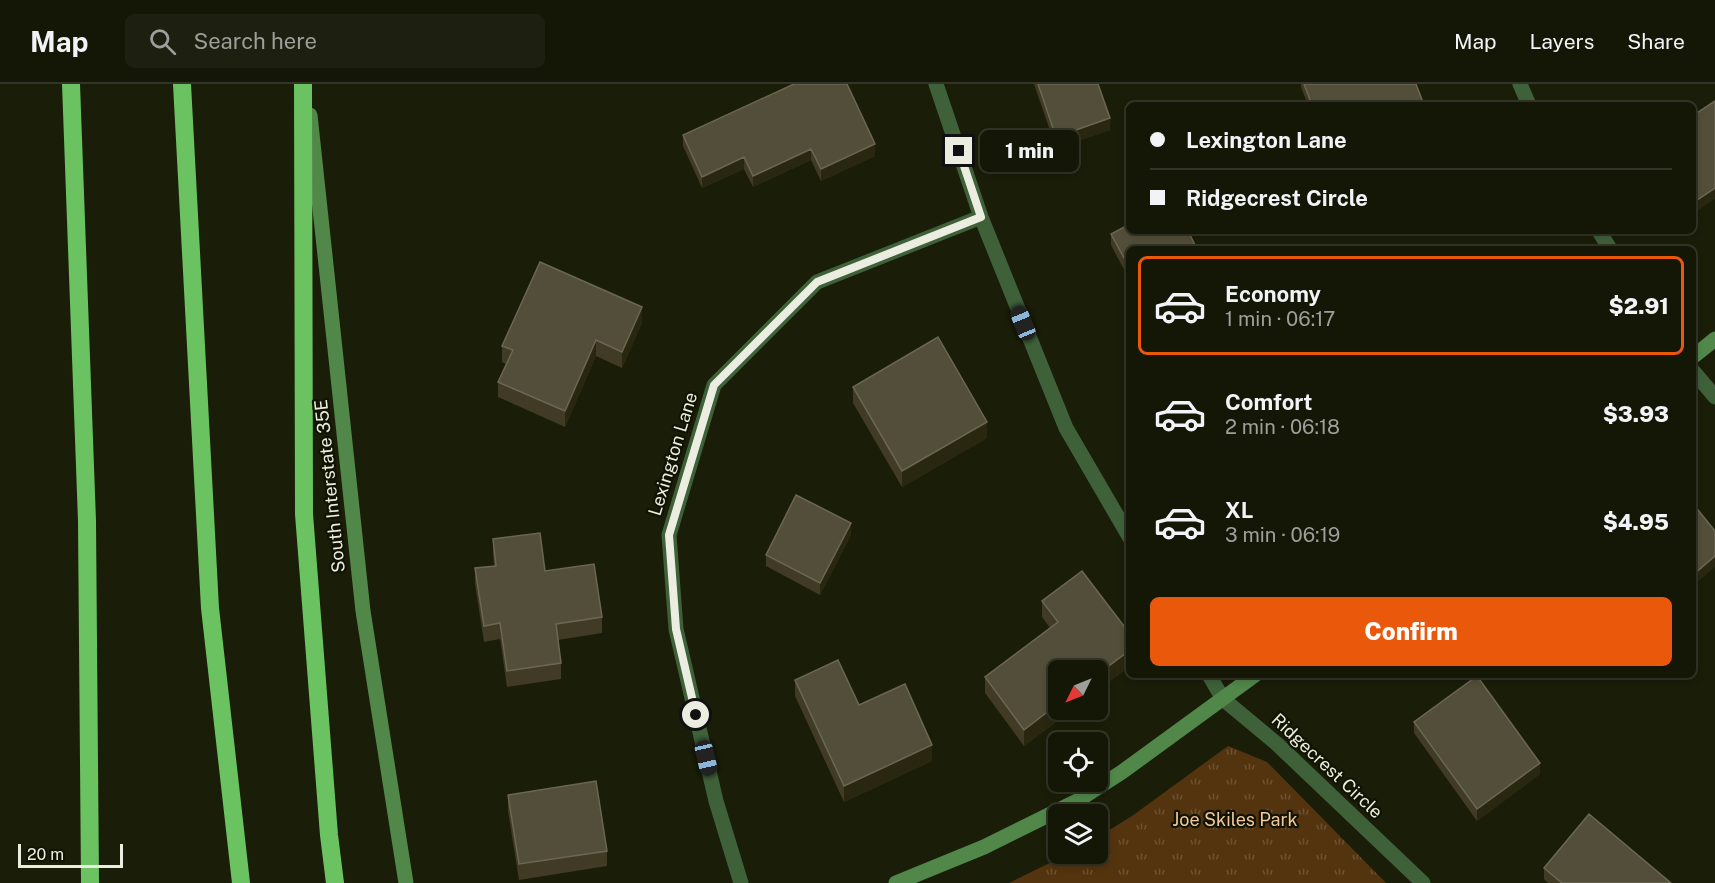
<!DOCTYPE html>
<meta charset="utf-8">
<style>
body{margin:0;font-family:"Public Sans",sans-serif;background:#1d1f10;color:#f1f3f6;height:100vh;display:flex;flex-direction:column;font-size:22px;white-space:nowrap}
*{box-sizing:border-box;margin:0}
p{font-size:20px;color:#9d9f9b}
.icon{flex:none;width:33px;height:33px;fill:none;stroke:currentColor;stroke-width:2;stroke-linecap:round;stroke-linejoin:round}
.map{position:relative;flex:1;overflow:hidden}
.details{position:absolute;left:1126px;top:162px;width:570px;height:432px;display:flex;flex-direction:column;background:#141606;border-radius:9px;box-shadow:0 3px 9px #0003,0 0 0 2px #333528}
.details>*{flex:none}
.banner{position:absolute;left:1126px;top:18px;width:570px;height:132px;border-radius:9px;box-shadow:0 3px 9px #0003,0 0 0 2px #333528;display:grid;align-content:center;height:132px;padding:0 24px;background:#141606}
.needle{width:39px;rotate:227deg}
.controls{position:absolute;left:1048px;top:576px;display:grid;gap:12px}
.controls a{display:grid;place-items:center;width:60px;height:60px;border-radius:9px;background:#141606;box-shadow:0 3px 9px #0003,0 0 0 2px #333528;font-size:30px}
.scale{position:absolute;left:18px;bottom:15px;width:105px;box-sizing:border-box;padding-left:6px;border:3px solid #ebede0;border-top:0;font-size:16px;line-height:21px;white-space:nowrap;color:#ebede0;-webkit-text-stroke:4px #111402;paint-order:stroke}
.end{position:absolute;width:27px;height:27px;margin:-14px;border:8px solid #ebede0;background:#111;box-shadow:0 0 0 3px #111}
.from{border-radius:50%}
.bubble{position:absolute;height:42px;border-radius:9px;background:#141606;box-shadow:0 3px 9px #0003,0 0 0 2px #333528;font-size:20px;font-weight:800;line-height:42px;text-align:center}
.car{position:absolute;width:18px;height:36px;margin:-18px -9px;border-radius:8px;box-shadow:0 0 4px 2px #0007;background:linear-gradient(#222 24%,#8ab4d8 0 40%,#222 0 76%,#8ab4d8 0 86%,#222 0)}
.banner b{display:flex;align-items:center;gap:21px;height:57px;font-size:22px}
.banner b+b{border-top:2px solid #333528}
.banner i{width:15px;height:15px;background:#f1f3f6}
ul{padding:10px 0 0;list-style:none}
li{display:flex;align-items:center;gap:18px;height:99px;margin:0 12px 9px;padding:0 12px;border:3px solid transparent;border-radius:9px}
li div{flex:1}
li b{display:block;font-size:22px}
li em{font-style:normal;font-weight:800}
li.on{border-color:#ea580c}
li>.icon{width:54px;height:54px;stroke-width:1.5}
.action{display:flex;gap:12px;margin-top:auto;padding:12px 24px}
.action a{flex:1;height:69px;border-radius:9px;background:#ea580c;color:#fff;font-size:24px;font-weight:800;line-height:69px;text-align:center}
header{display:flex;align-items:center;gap:36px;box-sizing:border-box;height:84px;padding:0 30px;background:#141606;border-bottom:2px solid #333528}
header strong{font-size:28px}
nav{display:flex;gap:33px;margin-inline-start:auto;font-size:21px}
.search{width:420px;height:54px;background:#1d1f10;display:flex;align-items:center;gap:15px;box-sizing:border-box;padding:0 21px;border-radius:9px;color:#9d9f9b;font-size:22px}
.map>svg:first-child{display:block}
</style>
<header>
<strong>Map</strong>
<div class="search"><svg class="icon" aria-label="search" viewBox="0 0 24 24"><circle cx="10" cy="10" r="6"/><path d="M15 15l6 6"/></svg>Search here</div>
<nav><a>Map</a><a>Layers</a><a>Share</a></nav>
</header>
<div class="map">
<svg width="1715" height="799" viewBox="0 0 1715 799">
<defs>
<pattern id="park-tufts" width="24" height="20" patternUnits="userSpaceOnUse" patternTransform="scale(1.5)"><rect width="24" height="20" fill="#54340f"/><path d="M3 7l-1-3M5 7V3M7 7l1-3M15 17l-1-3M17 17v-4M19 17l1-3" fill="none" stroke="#6d5232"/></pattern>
</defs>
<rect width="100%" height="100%" fill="#1a1d08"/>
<path fill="url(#park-tufts)" d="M 1228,662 L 1267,678 L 1386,799 L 1009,799 L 1068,770 L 1098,770 L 1098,753 L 1132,732 Z"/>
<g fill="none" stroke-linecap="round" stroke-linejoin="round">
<path stroke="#3f613a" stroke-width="15" d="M 936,0 L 981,133 L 1066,344 L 1130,454
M 1520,0 L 1529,21
M 1599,147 L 1610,165
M 1694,288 L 1715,313
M 1209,591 L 1223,615 L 1277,660 L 1423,799
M 741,799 L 716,717 L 676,545 L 669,451 L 714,301 L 817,198 L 981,133"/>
<path stroke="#51884a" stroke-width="15" d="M 310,31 L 363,527 L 406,799
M 1694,272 L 1715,255
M 896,799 L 984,763 L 1077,717 L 1122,688 L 1255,591"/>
<path stroke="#6bc260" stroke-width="18" d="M 71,0 L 87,437 L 90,799
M 182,0 L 210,524 L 241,799
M 303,0 L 304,430 L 329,751 L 335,799"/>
</g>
<path fill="#413a25" d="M 1034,0 L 1098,0 L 1110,46 L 1056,64 Z
M 1301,0 L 1416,0 L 1424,21 L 1308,21 L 1301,3 Z
M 683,51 L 875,72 L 821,97 L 811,76 L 753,103 L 744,85 L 702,104 L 683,62 Z
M 1111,150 L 1130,165 L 1130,197 L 1111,161 Z
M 642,239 L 622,284 L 596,272 L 565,343 L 498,313 L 498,298 L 506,280 L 502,278 L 502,262 Z
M 853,303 L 987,354 L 902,403 L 853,319 Z
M 851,451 L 820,511 L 766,482 L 766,471 Z
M 493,455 L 545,487 L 602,533 L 602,549 L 558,556 L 561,579 L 561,595 L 507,603 L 500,555 L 484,558 L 475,500 L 475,484 L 494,482 L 493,471 Z
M 1042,517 L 1130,550 L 1130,582 L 1098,606 L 1098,586 L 1059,626 L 1072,626 L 1024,662 L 985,609 L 985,593 L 1050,544 L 1042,533 Z
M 795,596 L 859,621 L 932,677 L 844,718 L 795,612 Z
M 1414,638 L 1540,690 L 1477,737 L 1414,649 Z
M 508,711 L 607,767 L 607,782 L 519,796 L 508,727 Z
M 1544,784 L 1671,799 L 1548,799 L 1544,795 Z"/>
<path fill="#2a2711" d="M 1110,34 L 1110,46 L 1056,64 L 1056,53 Z
M 875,60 L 875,72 L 821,97 L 821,85 Z
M 811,65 L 811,76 L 753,103 L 753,92 Z
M 744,73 L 744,85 L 702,104 L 702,93 Z
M 1715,104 L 1715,115 L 1694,129 L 1694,118 Z
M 642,223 L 642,239 L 622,284 L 622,268 Z
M 596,256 L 596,272 L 565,343 L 565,327 Z
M 987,338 L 987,354 L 902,403 L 902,387 Z
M 851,439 L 851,451 L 820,511 L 820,499 Z
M 1715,472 L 1715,483 L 1694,501 L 1694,490 Z
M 1130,566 L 1130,582 L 1098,606 L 1098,590 Z
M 1059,619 L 1059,626 L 1072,626 L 1024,662 L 1024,646 Z
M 932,661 L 932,677 L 844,718 L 844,702 Z
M 1540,679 L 1540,690 L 1477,737 L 1477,725 Z"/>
<path fill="#534e39" stroke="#6b6753" stroke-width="1.5" d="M 794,0 L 847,0 L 875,60 L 821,85 L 811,65 L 753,92 L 744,73 L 702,93 L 683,51 Z
M 1038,0 L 1098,0 L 1110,34 L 1056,53 Z
M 1304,0 L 1416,0 L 1424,21 L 1359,21 L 1358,19 L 1351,21 L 1312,21 Z
M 1715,17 L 1715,104 L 1694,118 L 1694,31 Z
M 1130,140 L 1130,147 L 1188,147 L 1197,165 L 1130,165 L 1130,185 L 1111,150 Z
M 540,178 L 642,223 L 622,268 L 596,256 L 565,327 L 498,298 L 513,266 L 502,262 Z
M 938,253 L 987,338 L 902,387 L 853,303 Z
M 796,411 L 851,439 L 820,499 L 766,471 Z
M 1694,421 L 1715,447 L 1715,472 L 1694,490 Z
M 540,449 L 545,487 L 594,480 L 602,533 L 556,540 L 561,579 L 507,587 L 500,539 L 484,542 L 475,484 L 496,482 L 493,455 Z
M 1082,487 L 1130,550 L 1130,566 L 1098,590 L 1098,586 L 1059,586 L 1059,619 L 1024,646 L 985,593 L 1058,538 L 1042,517 Z
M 838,576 L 859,621 L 905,600 L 932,661 L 844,702 L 795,596 Z
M 1477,592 L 1540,679 L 1477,725 L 1414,638 Z
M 596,697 L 607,767 L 519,780 L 508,711 Z
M 1589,730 L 1671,799 L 1562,799 L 1544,784 Z"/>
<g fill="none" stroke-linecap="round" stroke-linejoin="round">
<path stroke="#ebede0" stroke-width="8" d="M 696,631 L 676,545 L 669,451 L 714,301 L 817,198 L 981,133 L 959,67"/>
</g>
<g text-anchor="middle" stroke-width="4.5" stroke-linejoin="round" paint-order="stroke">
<g font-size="18" fill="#ebede0" stroke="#111402">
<text transform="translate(673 370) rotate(-73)" y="6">Lexington Lane</text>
<text transform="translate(330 402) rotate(-96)" y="6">South Interstate 35E</text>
<text transform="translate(1327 682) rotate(43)" y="6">Ridgecrest Circle</text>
</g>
<g font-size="18" fill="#f4c79a" stroke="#111402">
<text x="1235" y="742">Joe Skiles Park</text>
</g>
</g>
</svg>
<div class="controls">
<a><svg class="needle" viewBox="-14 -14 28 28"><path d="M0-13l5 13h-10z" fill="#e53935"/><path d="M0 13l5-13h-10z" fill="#9d9f9b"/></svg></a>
<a><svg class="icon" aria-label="locate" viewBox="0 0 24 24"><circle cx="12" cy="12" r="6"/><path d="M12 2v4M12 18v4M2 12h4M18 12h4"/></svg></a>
<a><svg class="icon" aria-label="layers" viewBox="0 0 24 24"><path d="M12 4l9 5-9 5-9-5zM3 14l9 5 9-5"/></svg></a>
</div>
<div class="scale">20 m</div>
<i class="end from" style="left:696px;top:631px"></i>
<i class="end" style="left:959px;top:67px"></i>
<div class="bubble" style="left:980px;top:46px;width:99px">1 min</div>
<i class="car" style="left:1023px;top:239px;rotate:338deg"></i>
<i class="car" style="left:706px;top:674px;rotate:167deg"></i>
<div class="banner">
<b><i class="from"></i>Lexington Lane</b>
<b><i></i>Ridgecrest Circle</b>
</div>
<section class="details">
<ul>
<li class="on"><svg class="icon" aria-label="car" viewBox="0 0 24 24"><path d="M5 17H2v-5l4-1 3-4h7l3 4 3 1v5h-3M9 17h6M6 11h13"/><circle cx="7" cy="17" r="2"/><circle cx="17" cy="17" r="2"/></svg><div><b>Economy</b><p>1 min · 06:17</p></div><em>$2.91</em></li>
<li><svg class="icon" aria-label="car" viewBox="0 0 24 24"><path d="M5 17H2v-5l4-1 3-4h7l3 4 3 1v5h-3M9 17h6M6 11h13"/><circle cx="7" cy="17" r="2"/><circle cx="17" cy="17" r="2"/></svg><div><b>Comfort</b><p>2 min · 06:18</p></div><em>$3.93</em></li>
<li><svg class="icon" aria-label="car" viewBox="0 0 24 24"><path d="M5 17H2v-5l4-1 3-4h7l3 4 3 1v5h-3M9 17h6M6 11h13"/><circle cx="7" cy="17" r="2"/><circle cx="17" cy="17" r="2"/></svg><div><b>XL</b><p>3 min · 06:19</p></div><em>$4.95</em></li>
</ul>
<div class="action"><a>Confirm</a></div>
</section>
</div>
